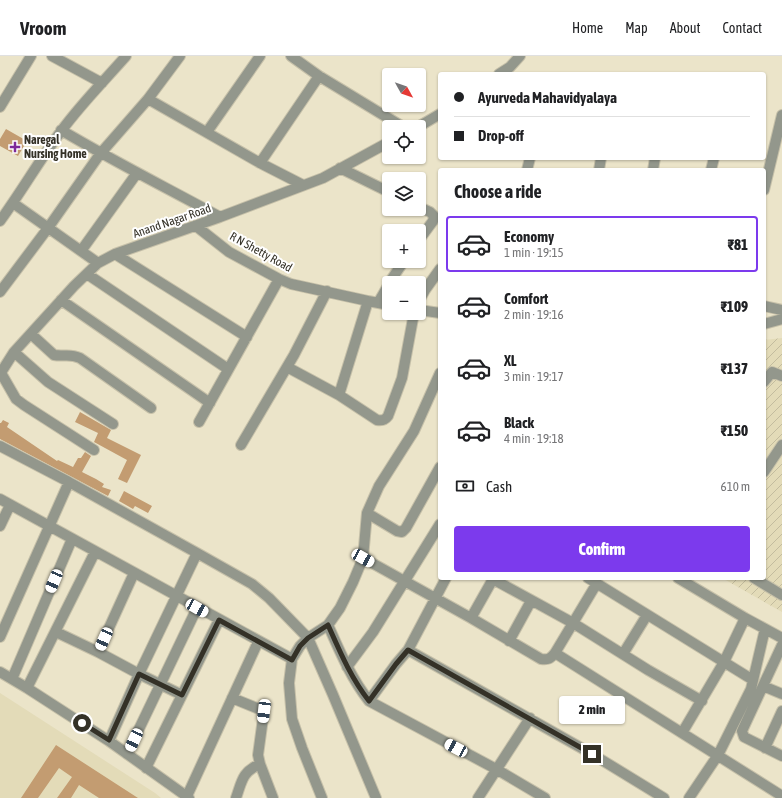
<!DOCTYPE html>
<meta charset="utf-8">
<style>
body{margin:0;font-family:"Asap Condensed",sans-serif;background:#f6f6f6;color:#202124;height:100vh;display:flex;flex-direction:column;font-size:15px;white-space:nowrap}
*{box-sizing:border-box;margin:0}
p{font-size:13px;color:#757577}
.icon{flex:none;width:22px;height:22px;fill:none;stroke:currentColor;stroke-width:2;stroke-linecap:round;stroke-linejoin:round}
.map{position:relative;flex:1;overflow:hidden}
.details{position:absolute;left:438px;top:112px;width:328px;height:412px;display:flex;flex-direction:column;background:#fff;border-radius:4px;box-shadow:0 1px 3px #0004}
.details>*{flex:none}
.banner{position:absolute;left:438px;top:16px;width:328px;height:88px;border-radius:4px;box-shadow:0 1px 3px #0004;display:grid;align-content:center;height:88px;padding:0 16px;background:#fff}
.needle{width:26px;rotate:130deg}
.fabs{position:absolute;left:382px;top:12px;display:grid;gap:8px}
.fabs a{display:grid;place-items:center;width:44px;height:44px;border-radius:4px;background:#fff;box-shadow:0 1px 3px #0004;font-size:20px}
.end{position:absolute;width:18px;height:18px;margin:-9px;border:5px solid #343127;background:#fff;box-shadow:0 0 0 2px #fff}
.from{border-radius:50%}
.bubble{position:absolute;height:28px;border-radius:4px;background:#fff;box-shadow:0 1px 3px #0004;font-size:13px;font-weight:800;line-height:28px;text-align:center}
.car{position:absolute;width:12px;height:24px;margin:-12px -6px;border-radius:5px;box-shadow:0 0 3px 1px #0007;background:linear-gradient(#fff 24%,#345 0 40%,#fff 0 76%,#345 0 86%,#fff 0)}
.banner b{display:flex;align-items:center;gap:14px;height:38px;font-size:15px}
.banner b+b{border-top:1px solid #e0e0e0}
.banner i{width:10px;height:10px;background:#202124}
ul{padding:0;list-style:none}
li{display:flex;align-items:center;gap:12px;height:56px;margin:0 8px 6px;padding:0 8px;border:2px solid transparent;border-radius:4px}
li div{flex:1}
li b{display:block;font-size:15px}
li em{font-style:normal;font-weight:800}
li.active{border-color:#7c3aed}
li>.icon{width:36px;height:36px;stroke-width:1.5}
h2{padding:0 16px;font-size:18px;line-height:48px}
.pay{display:flex;align-items:center;gap:10px;height:44px;padding:0 16px;font-size:15px}
.pay p{margin-inline-start:auto}
.action{display:flex;gap:8px;margin-top:auto;padding:8px 16px}
.action a{flex:1;height:46px;border-radius:4px;background:#7c3aed;color:#fff;font-size:16px;font-weight:800;line-height:46px;text-align:center}
header{display:flex;align-items:center;gap:24px;box-sizing:border-box;height:56px;padding:0 20px;background:#fff;border-bottom:1px solid #e0e0e0}
header strong{font-size:19px}
nav{display:flex;gap:22px;margin-inline-start:auto;font-size:14px}
.map>svg:first-child{display:block}
</style>
<header>
<strong>Vroom</strong>
<nav><a>Home</a><a>Map</a><a>About</a><a>Contact</a></nav>
</header>
<div class="map">
<svg width="782" height="742" viewBox="0 0 782 742">
<defs>
<pattern id="industrial-furrows" width="10" height="10" patternUnits="userSpaceOnUse"><rect width="10" height="10" fill="#e3dbb8"/><path d="M-1 1l2-2M0 10L10 0M9 11l2-2" fill="none" stroke="#c3bc9e"/></pattern>
</defs>
<rect width="100%" height="100%" fill="#ebe4c9"/>
<path fill="#e3dbb8" d="M 0,637 L 155,737 L 161,742 L 0,742 Z"/>
<path fill="url(#industrial-furrows)" d="M 782,282 L 782,556 L 722,522 L 764,522 L 764,284 Z"/>
<path fill="#c39c71" d="M 6,73 L 27,85 L 18,100 L 0,90 L 0,83 Z
M 80,356 L 111,374 L 107,382 L 141,399 L 127,427 L 118,423 L 127,404 L 94,386 L 98,377 L 75,366 Z
M 3,364 L 9,367 L 7,371 L 57,405 L 58,404 L 73,411 L 78,402 L 81,402 L 85,396 L 91,400 L 82,416 L 96,423 L 104,428 L 102,431 L 111,434 L 108,440 L 0,383 L 0,367 L 1,367 Z
M 124,435 L 152,450 L 148,457 L 135,450 L 133,453 L 119,445 Z
M 56,689 L 138,742 L 99,742 L 79,729 L 71,742 L 57,742 L 72,721 L 59,712 L 38,742 L 21,742 Z"/>
<g fill="none" stroke-linecap="round" stroke-linejoin="round">
<defs>
<path id="minor" d="M 52,0 L 102,27
M 291,0 L 319,20 L 403,71
M 499,18 L 510,11 L 520,0
M 148,43 L 260,107 L 303,129
M 0,51 L 31,0
M 418,71 L 440,58
M 61,74 C 113,105 167,132 220,161
M 207,76 L 260,0
M 260,107 L 319,20
M 340,112 L 389,136
M 527,114 L 530,102
M 599,114 L 601,102
M 653,114 L 655,102
M 711,114 L 714,102
M 764,134 L 782,59
M 13,147 L 98,207
M 419,151 L 430,156 L 434,160 L 433,165 L 419,184
M 0,165 C 22,135 40,103 62,74 C 81,48 104,25 126,0
M 196,170 L 229,196 L 279,223 L 291,228 L 368,245 L 389,249
M 81,195 L 137,117
M 115,198 L 247,281
M 87,218 L 228,313
M 389,227 L 404,205
M 0,236 L 48,172 L 100,98 L 148,43 L 180,0
M 61,244 L 210,347
M 419,245 L 425,234 L 440,213
M 378,247 L 389,228
M 764,250 L 782,254
M 419,254 L 440,257
M 764,268 L 782,263
M 31,278 L 54,299 C 64,301 69,297 80,302 L 151,352
M 14,296 L 48,326 L 113,368
M 287,311 L 339,339 L 377,364 C 382,365 385,364 388,360 L 402,322 L 414,257
M 1,317 L 16,343 L 24,349 L 94,394
M 0,318 L 14,296 L 74,230 L 98,207 L 115,198 L 220,161 L 323,122 L 389,86
M 764,326 L 772,316 L 782,320
M 339,339 L 368,245
M 199,366 L 279,223
M 241,389 L 294,299 L 327,235
M 0,390 L 69,426 L 197,497 L 252,528 L 269,542 L 308,582 L 333,639 L 376,742
M 764,416 L 782,389
M 0,443 L 292,603
M 367,457 L 397,475 L 402,476 L 406,472 L 440,411
M 0,470 L 10,449
M 363,502 L 471,562 L 541,603 C 548,604 550,603 555,597 L 597,527
M 491,522 L 573,567 L 648,614 L 702,645
M 588,522 L 753,624
M 678,522 L 745,562 L 724,606 L 682,677
M 754,522 L 782,539
M 471,562 L 493,523
M 745,562 L 782,582
M 328,569 C 340,596 351,622 369,645 L 496,713 L 545,742
M 56,576 L 98,596 L 134,517
M 0,581 L 69,426
M 509,585 L 531,545
M 782,589 L 742,675 L 744,681 L 782,700
M 408,594 L 592,698 L 664,742
M 98,596 L 139,618 L 182,639
M 555,597 L 782,740
M 623,598 L 647,559
M 347,611 L 373,576 L 440,468
M 0,616 L 27,632 L 109,685 L 189,742
M 12,623 L 72,483
M 763,630 L 782,638
M 27,632 L 95,496
M 232,642 L 264,655 L 258,699 L 260,708 L 273,742
M 369,645 L 396,608 L 408,594 L 446,522
M 109,685 L 139,618 L 197,497
M 765,692 L 782,655
M 127,698 L 197,552
M 146,712 L 219,564
M 187,740 L 258,586
M 236,742 C 242,725 242,716 260,708
M 322,742 L 302,692 L 292,663 L 289,627 L 292,603 L 300,590 L 308,582 L 328,569 L 340,552 L 353,526 L 363,502 L 367,457 L 379,430 L 414,375 L 440,317
M 478,742 L 530,662
M 689,742 L 718,699 L 751,633 L 765,573"/>
</defs>
<use href="#minor" stroke="#c6c0a9" stroke-width="12"/>
<use href="#minor" stroke="#93978c" stroke-width="10"/>
</g>
<g fill="none" stroke-linecap="round" stroke-linejoin="round">
<path stroke="#343127" stroke-width="5" d="M 82,667 L 109,684 L 139,618 L 182,639 L 219,564 L 292,604 L 300,590 L 308,582 L 328,569 C 340,596 351,622 369,645 L 396,608 L 408,594 L 592,698"/>
</g>
<path fill="#7d2999" stroke="#fff" stroke-width="1.5" d="M13 85h4v4h4v4h-4v4h-4v-4h-4v-4h4z"/>
<g text-anchor="middle" stroke-width="4" stroke-linejoin="round" paint-order="stroke">
<g font-size="12" font-weight="bold" fill="#343127" stroke="#fff" text-anchor="start">
<text x="24" y="88">Naregal<tspan x="24" dy="14">Nursing Home</tspan></text>
</g>
<g font-size="12" fill="#343127" stroke="#fff">
<text transform="translate(172 165) rotate(-19)" y="4">Anand Nagar Road</text>
<text transform="translate(261 196) rotate(29)" y="4">R N Shetty Road</text>
</g>
</g>
</svg>
<div class="fabs">
<a><svg class="needle" viewBox="-14 -14 28 28"><path d="M0-13l5 13h-10z" fill="#e53935"/><path d="M0 13l5-13h-10z" fill="#757577"/></svg></a>
<a><svg class="icon" aria-label="locate" viewBox="0 0 24 24"><circle cx="12" cy="12" r="6"/><path d="M12 2v4M12 18v4M2 12h4M18 12h4"/></svg></a>
<a><svg class="icon" aria-label="layers" viewBox="0 0 24 24"><path d="M12 4l9 5-9 5-9-5zM3 14l9 5 9-5"/></svg></a>
<a>+</a>
<a>−</a>
</div>
<i class="end from" style="left:82px;top:667px"></i>
<i class="end" style="left:592px;top:698px"></i>
<div class="bubble" style="left:559px;top:640px;width:66px">2 min</div>
<i class="car" style="left:363px;top:502px;rotate:119deg"></i>
<i class="car" style="left:54px;top:525px;rotate:203deg"></i>
<i class="car" style="left:197px;top:552px;rotate:119deg"></i>
<i class="car" style="left:104px;top:583px;rotate:204deg"></i>
<i class="car" style="left:264px;top:655px;rotate:187deg"></i>
<i class="car" style="left:134px;top:684px;rotate:205deg"></i>
<i class="car" style="left:456px;top:692px;rotate:298deg"></i>
<div class="banner">
<b><i class="from"></i>Ayurveda Mahavidyalaya</b>
<b><i></i>Drop-off</b>
</div>
<section class="details">
<h2>Choose a ride</h2>
<ul>
<li class="active"><svg class="icon" aria-label="car" viewBox="0 0 24 24"><path d="M5 17H2v-5l4-1 3-4h7l3 4 3 1v5h-3M9 17h6M6 11h13"/><circle cx="7" cy="17" r="2"/><circle cx="17" cy="17" r="2"/></svg><div><b>Economy</b><p>1 min · 19:15</p></div><em>₹81</em></li>
<li><svg class="icon" aria-label="car" viewBox="0 0 24 24"><path d="M5 17H2v-5l4-1 3-4h7l3 4 3 1v5h-3M9 17h6M6 11h13"/><circle cx="7" cy="17" r="2"/><circle cx="17" cy="17" r="2"/></svg><div><b>Comfort</b><p>2 min · 19:16</p></div><em>₹109</em></li>
<li><svg class="icon" aria-label="car" viewBox="0 0 24 24"><path d="M5 17H2v-5l4-1 3-4h7l3 4 3 1v5h-3M9 17h6M6 11h13"/><circle cx="7" cy="17" r="2"/><circle cx="17" cy="17" r="2"/></svg><div><b>XL</b><p>3 min · 19:17</p></div><em>₹137</em></li>
<li><svg class="icon" aria-label="car" viewBox="0 0 24 24"><path d="M5 17H2v-5l4-1 3-4h7l3 4 3 1v5h-3M9 17h6M6 11h13"/><circle cx="7" cy="17" r="2"/><circle cx="17" cy="17" r="2"/></svg><div><b>Black</b><p>4 min · 19:18</p></div><em>₹150</em></li>
</ul>
<div class="pay"><svg class="icon" aria-label="cash" viewBox="0 0 24 24"><path d="M3 7h18v10H3z"/><circle cx="12" cy="12" r="2"/></svg>Cash<p>610 m</p></div>
<div class="action"><a>Confirm</a></div>
</section>
</div>
